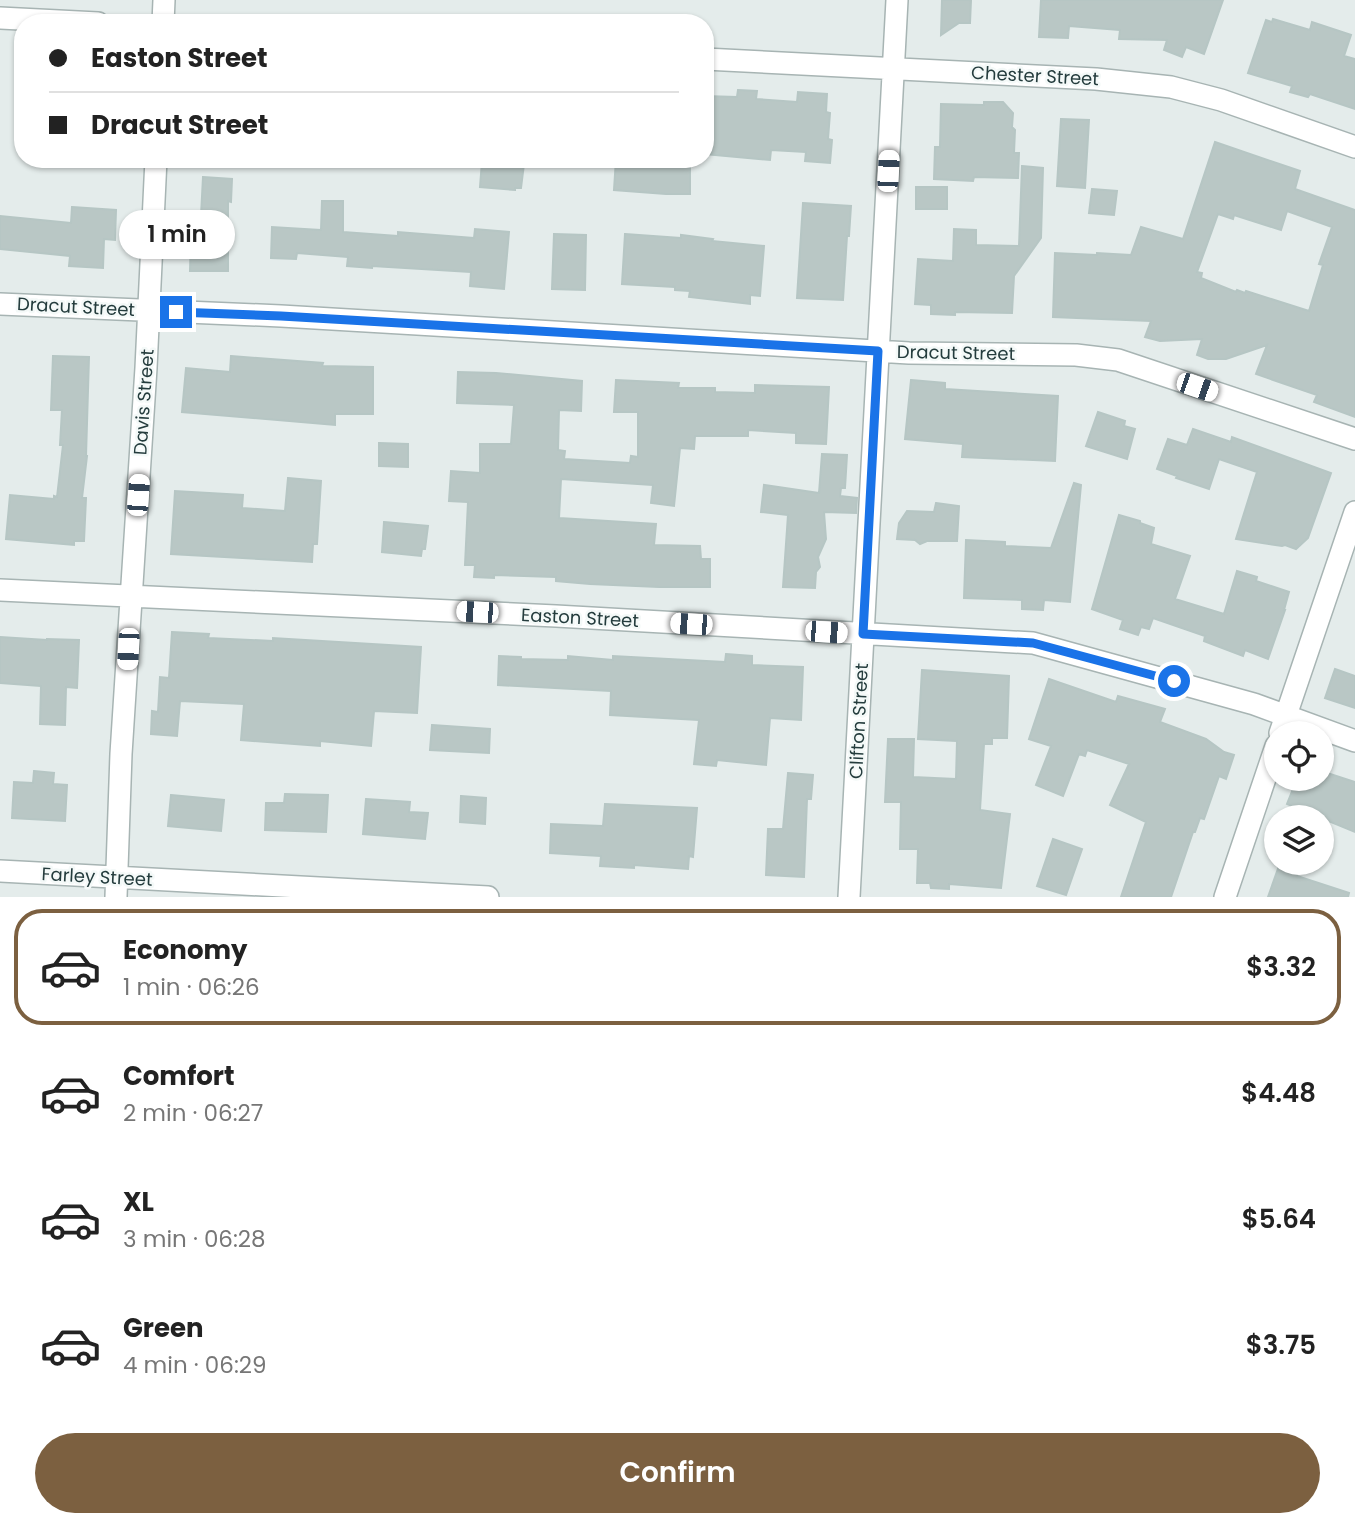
<!DOCTYPE html>
<meta charset="utf-8">
<style>
body{margin:0;font-family:Poppins,sans-serif;background:#f6f6f6;color:#222;height:100vh;display:flex;flex-direction:column;font-size:26px;white-space:nowrap}
*{box-sizing:border-box;margin:0}
p{font-size:23px;color:#767676}
.icon{flex:none;width:38px;height:38px;fill:none;stroke:currentColor;stroke-width:2;stroke-linecap:round;stroke-linejoin:round}
.map{position:relative;height:897px;overflow:hidden}
.details{display:flex;flex-direction:column;background:#fff;flex:1}
.details>*{flex:none}
.guide{position:absolute;left:14px;top:14px;width:700px;height:154px;border-radius:28px;box-shadow:0 2px 5px #0004;display:grid;align-content:center;height:154px;padding:0 35px;background:#fff}
.fabs{position:absolute;left:1264px;top:721px;display:grid;gap:14px}
.fabs a{display:grid;place-items:center;width:70px;height:70px;border-radius:50%;background:#fff;box-shadow:0 2px 5px #0004;font-size:35px}
.end{position:absolute;width:32px;height:32px;margin:-16px;border:9px solid #1a73e8;background:#fff;box-shadow:0 0 0 4px #fff}
.from{border-radius:50%}
.bubble{position:absolute;height:49px;border-radius:24px;background:#fff;box-shadow:0 2px 5px #0004;font-size:23px;font-weight:600;line-height:49px;text-align:center}
.car{position:absolute;width:21px;height:42px;margin:-21px -10px;border-radius:9px;box-shadow:0 0 5px 2px #0007;background:linear-gradient(#fff 24%,#345 0 40%,#fff 0 76%,#345 0 86%,#fff 0)}
.guide b{display:flex;align-items:center;gap:24px;height:66px;font-size:26px}
.guide b+b{border-top:2px solid #e0e0e0}
.guide i{width:18px;height:18px;background:#222}
ul{padding:12px 0 0;list-style:none}
li{display:flex;align-items:center;gap:21px;height:116px;margin:0 14px 10px;padding:0 21px;border:4px solid transparent;border-radius:28px}
li div{flex:1}
li b{display:block;font-size:26px}
li em{font-style:normal;font-weight:600}
li.active{border-color:#7c6040}
li>.icon{width:63px;height:63px;stroke-width:1.5}
.primary-button{display:flex;gap:14px;margin-top:auto;padding:14px 35px}
.primary-button a{flex:1;height:80px;border-radius:42px;background:#7c6040;color:#fff;font-size:28px;font-weight:600;line-height:80px;text-align:center}
.map>svg:first-child{display:block}
</style>
<div class="map">
<svg width="1355" height="897" viewBox="0 0 1355 897">
<rect width="100%" height="100%" fill="#e4eceb"/>
<path fill="#b9c7c5" stroke="#b6c6c4" stroke-width="2" fill-rule="evenodd" d="M 942,0 L 971,0 L 970,23 L 959,23 L 941,35 Z
M 1041,0 L 1223,0 L 1204,54 L 1186,47 L 1182,57 L 1164,50 L 1167,40 L 1119,39 L 1120,30 L 1069,26 L 1068,38 L 1039,37 Z
M 1273,19 L 1310,30 L 1312,22 L 1351,35 L 1344,56 L 1355,59 L 1355,109 L 1310,94 L 1308,97 L 1290,92 L 1292,86 L 1248,73 L 1266,20 L 1272,22 Z
M 738,90 L 757,91 L 756,99 L 797,102 L 798,92 L 827,94 L 826,112 L 830,113 L 828,139 L 832,140 L 830,163 L 805,161 L 806,152 L 771,150 L 770,160 L 705,154 L 705,96 L 737,97 Z
M 984,102 L 1003,102 L 1013,113 L 1012,127 L 1015,130 L 1014,153 L 1019,153 L 1018,178 L 974,177 L 973,181 L 934,179 L 935,147 L 940,147 L 941,104 L 984,105 Z
M 1061,119 L 1089,120 L 1085,188 L 1057,186 Z
M 1215,142 L 1300,171 L 1295,189 L 1355,210 L 1355,417 L 1314,402 L 1317,395 L 1256,374 L 1267,345 L 1226,359 L 1208,359 L 1197,355 L 1202,339 L 1160,341 L 1145,337 L 1151,321 L 1053,317 L 1055,253 L 1097,255 L 1097,253 L 1131,255 L 1141,227 L 1183,239 ZM 1287,211 L 1332,227 L 1319,264 L 1323,265 L 1309,311 L 1246,291 L 1245,293 L 1237,290 L 1236,292 L 1201,278 L 1202,273 L 1197,272 L 1218,214 L 1233,219 L 1234,215 L 1281,230 Z
M 616,159 L 644,161 L 643,167 L 690,166 L 690,194 L 666,194 L 614,190 Z
M 482,161 L 524,164 L 521,188 L 515,188 L 515,190 L 480,187 Z
M 1022,166 L 1043,168 L 1041,238 L 1014,276 L 1012,313 L 955,312 L 955,315 L 931,314 L 931,305 L 915,304 L 918,259 L 953,261 L 954,229 L 976,230 L 976,245 L 1019,246 Z
M 203,177 L 232,179 L 231,202 L 228,201 L 228,271 L 190,271 L 191,235 L 200,235 Z
M 916,187 L 947,187 L 947,209 L 916,209 Z
M 1092,189 L 1117,191 L 1114,215 L 1089,213 Z
M 322,201 L 343,201 L 343,232 L 398,236 L 398,232 L 474,238 L 475,229 L 509,232 L 504,289 L 470,286 L 471,272 L 372,266 L 372,268 L 347,266 L 348,257 L 297,253 L 296,259 L 271,258 L 272,227 L 321,230 Z
M 803,203 L 851,206 L 849,236 L 847,236 L 843,300 L 797,298 Z
M 72,207 L 116,210 L 115,240 L 104,239 L 103,268 L 69,266 L 70,256 L 0,249 L 0,216 L 71,223 Z
M 554,234 L 586,235 L 585,290 L 552,289 Z
M 625,234 L 681,238 L 681,235 L 713,239 L 712,241 L 764,246 L 760,296 L 750,295 L 750,304 L 689,297 L 690,291 L 675,290 L 675,287 L 622,284 Z
M 53,356 L 89,357 L 86,456 L 87,456 L 82,498 L 86,498 L 84,541 L 74,541 L 74,545 L 6,539 L 10,495 L 54,499 L 54,496 L 57,497 L 63,445 L 60,445 L 62,410 L 51,410 Z
M 231,356 L 323,363 L 322,366 L 373,367 L 373,414 L 335,414 L 335,425 L 182,412 L 186,368 L 230,372 Z
M 458,372 L 496,373 L 582,381 L 581,411 L 559,410 L 558,450 L 565,451 L 564,459 L 630,463 L 631,456 L 638,457 L 638,412 L 614,412 L 616,380 L 679,383 L 678,388 L 715,388 L 715,392 L 755,393 L 755,385 L 829,387 L 826,444 L 796,443 L 796,433 L 748,430 L 748,436 L 695,436 L 694,449 L 680,448 L 674,506 L 651,503 L 653,485 L 561,479 L 559,518 L 656,524 L 654,545 L 700,546 L 701,559 L 710,559 L 710,587 L 659,587 L 590,584 L 556,581 L 556,577 L 494,575 L 494,578 L 474,577 L 475,565 L 465,565 L 468,502 L 449,501 L 451,471 L 480,473 L 480,444 L 511,444 L 514,405 L 457,403 Z
M 911,380 L 945,383 L 945,389 L 1058,396 L 1055,461 L 962,457 L 963,444 L 905,439 Z
M 1098,412 L 1125,421 L 1124,426 L 1135,429 L 1127,459 L 1086,446 Z
M 1193,429 L 1231,442 L 1232,437 L 1331,473 L 1308,538 L 1296,549 L 1285,545 L 1282,546 L 1236,539 L 1257,472 L 1219,459 L 1209,489 L 1176,478 L 1177,476 L 1157,469 L 1168,439 L 1187,445 Z
M 379,443 L 408,444 L 408,467 L 379,466 Z
M 822,454 L 847,455 L 845,488 L 841,488 L 840,496 L 857,498 L 856,513 L 824,512 L 826,539 L 818,557 L 820,567 L 816,572 L 815,588 L 783,587 L 788,515 L 761,512 L 764,485 L 819,493 Z
M 288,478 L 321,481 L 317,544 L 313,544 L 312,562 L 171,554 L 175,491 L 243,495 L 242,508 L 285,511 Z
M 1074,483 L 1081,485 L 1070,602 L 1044,600 L 1043,610 L 1022,609 L 1022,600 L 964,598 L 966,540 L 1005,542 L 1005,546 L 1051,548 Z
M 936,503 L 959,506 L 957,541 L 927,541 L 920,544 L 915,540 L 897,539 L 899,523 L 907,511 L 934,512 Z
M 1119,515 L 1140,521 L 1140,523 L 1154,528 L 1151,544 L 1190,556 L 1175,599 L 1224,614 L 1237,571 L 1257,577 L 1256,581 L 1289,592 L 1284,610 L 1285,610 L 1268,659 L 1245,650 L 1243,656 L 1204,641 L 1205,636 L 1153,618 L 1149,629 L 1141,627 L 1138,635 L 1120,629 L 1123,620 L 1092,609 Z
M 384,522 L 428,526 L 425,549 L 422,549 L 421,556 L 382,552 Z
M 172,632 L 209,634 L 208,638 L 273,641 L 273,638 L 421,647 L 417,713 L 374,711 L 371,746 L 320,741 L 320,746 L 241,740 L 244,704 L 180,701 L 177,736 L 151,734 L 152,711 L 158,712 L 160,677 L 169,678 Z
M 0,637 L 47,640 L 47,639 L 79,640 L 77,688 L 66,687 L 65,725 L 40,724 L 41,686 L 0,683 Z
M 726,654 L 752,656 L 752,665 L 803,667 L 801,720 L 770,718 L 766,765 L 717,760 L 716,766 L 694,764 L 699,720 L 610,715 L 611,691 L 498,685 L 499,656 L 521,657 L 521,659 L 568,660 L 568,656 L 613,660 L 613,656 L 725,662 Z
M 1335,669 L 1355,676 L 1355,708 L 1325,698 Z
M 922,670 L 1009,676 L 1007,738 L 992,738 L 992,744 L 984,744 L 980,810 L 1010,814 L 1001,888 L 949,884 L 949,889 L 931,888 L 930,883 L 917,883 L 918,849 L 900,849 L 901,802 L 885,802 L 888,739 L 914,739 L 913,777 L 956,779 L 957,741 L 918,739 Z
M 1049,679 L 1116,702 L 1118,696 L 1165,709 L 1160,722 L 1206,739 L 1224,752 L 1234,755 L 1226,779 L 1219,776 L 1204,819 L 1200,818 L 1195,832 L 1193,832 L 1171,897 L 1121,897 L 1146,822 L 1110,805 L 1129,764 L 1087,750 L 1085,756 L 1079,754 L 1063,796 L 1036,785 L 1051,746 L 1029,739 Z
M 432,725 L 490,729 L 489,753 L 430,750 Z
M 34,771 L 54,773 L 53,784 L 67,785 L 65,821 L 12,818 L 14,782 L 33,783 Z
M 1321,771 L 1355,782 L 1355,832 L 1287,804 L 1297,779 L 1321,779 Z
M 788,773 L 813,775 L 811,799 L 807,799 L 804,877 L 766,875 L 768,829 L 783,829 Z
M 285,794 L 328,795 L 326,832 L 265,830 L 266,803 L 284,803 Z
M 171,795 L 224,800 L 221,831 L 168,826 Z
M 461,796 L 486,798 L 485,824 L 460,822 Z
M 366,799 L 410,802 L 409,812 L 428,813 L 425,839 L 363,834 Z
M 605,804 L 697,808 L 693,857 L 689,856 L 688,869 L 634,865 L 634,868 L 600,866 L 601,856 L 550,853 L 551,824 L 603,826 Z
M 1053,839 L 1082,849 L 1066,895 L 1037,886 Z
M 1280,863 L 1301,863 L 1297,876 L 1349,893 L 1348,897 L 1268,897 Z"/>
<g fill="none" stroke-linecap="round" stroke-linejoin="round">
<defs>
<path id="minor" d="M 0,18 L 98,23
M 163,23 L 164,0
M 705,59 L 1096,79 L 1171,87 L 1221,100 L 1355,147
M 0,304 L 281,316 L 909,353 L 1076,355 L 1118,360 L 1355,439
M 0,590 L 556,616 L 1033,643 L 1254,704 L 1355,741
M 1280,733 L 1355,512
M 0,871 L 488,897
M 116,897 L 121,754 L 146,368 L 156,159
M 849,897 L 897,0
M 1225,897 L 1276,746"/>
</defs>
<use href="#minor" stroke="#a7b4b3" stroke-width="24"/>
<use href="#minor" stroke="#fff" stroke-width="21"/>
</g>
<g fill="none" stroke-linecap="round" stroke-linejoin="round">
<path stroke="#1a73e8" stroke-width="9" d="M 176,312 L 281,316 L 878,351 L 863,634 L 1033,643 L 1174,681"/>
</g>
<g text-anchor="middle" stroke-width="5" stroke-linejoin="round" paint-order="stroke">
<g font-size="18" fill="#243c3d" stroke="#f4f9f8">
<text transform="translate(1035 76) rotate(3)" y="6">Chester Street</text>
<text transform="translate(76 307) rotate(3)" y="6">Dracut Street</text>
<text transform="translate(956 353) rotate(1)" y="6">Dracut Street</text>
<text transform="translate(144 402) rotate(-86)" y="6">Davis Street</text>
<text transform="translate(580 618) rotate(3)" y="6">Easton Street</text>
<text transform="translate(859 721) rotate(-87)" y="6">Clifton Street</text>
<text transform="translate(97 877) rotate(3)" y="6">Farley Street</text>
</g>
</g>
</svg>
<div class="fabs">
<a><svg class="icon" aria-label="locate" viewBox="0 0 24 24"><circle cx="12" cy="12" r="6"/><path d="M12 2v4M12 18v4M2 12h4M18 12h4"/></svg></a>
<a><svg class="icon" aria-label="layers" viewBox="0 0 24 24"><path d="M12 4l9 5-9 5-9-5zM3 14l9 5 9-5"/></svg></a>
</div>
<i class="end from" style="left:1174px;top:681px"></i>
<i class="end" style="left:176px;top:312px"></i>
<div class="bubble" style="left:119px;top:210px;width:116px">1 min</div>
<i class="car" style="left:888px;top:171px;rotate:3deg"></i>
<i class="car" style="left:1197px;top:387px;rotate:109deg"></i>
<i class="car" style="left:138px;top:495px;rotate:4deg"></i>
<i class="car" style="left:477px;top:612px;rotate:273deg"></i>
<i class="car" style="left:691px;top:624px;rotate:273deg"></i>
<i class="car" style="left:826px;top:632px;rotate:94deg"></i>
<i class="car" style="left:128px;top:649px;rotate:183deg"></i>
<div class="guide">
<b><i class="from"></i>Easton Street</b>
<b><i></i>Dracut Street</b>
</div>
</div>
<section class="details">
<ul>
<li class="active"><svg class="icon" aria-label="car" viewBox="0 0 24 24"><path d="M5 17H2v-5l4-1 3-4h7l3 4 3 1v5h-3M9 17h6M6 11h13"/><circle cx="7" cy="17" r="2"/><circle cx="17" cy="17" r="2"/></svg><div><b>Economy</b><p>1 min · 06:26</p></div><em>$3.32</em></li>
<li><svg class="icon" aria-label="car" viewBox="0 0 24 24"><path d="M5 17H2v-5l4-1 3-4h7l3 4 3 1v5h-3M9 17h6M6 11h13"/><circle cx="7" cy="17" r="2"/><circle cx="17" cy="17" r="2"/></svg><div><b>Comfort</b><p>2 min · 06:27</p></div><em>$4.48</em></li>
<li><svg class="icon" aria-label="car" viewBox="0 0 24 24"><path d="M5 17H2v-5l4-1 3-4h7l3 4 3 1v5h-3M9 17h6M6 11h13"/><circle cx="7" cy="17" r="2"/><circle cx="17" cy="17" r="2"/></svg><div><b>XL</b><p>3 min · 06:28</p></div><em>$5.64</em></li>
<li><svg class="icon" aria-label="car" viewBox="0 0 24 24"><path d="M5 17H2v-5l4-1 3-4h7l3 4 3 1v5h-3M9 17h6M6 11h13"/><circle cx="7" cy="17" r="2"/><circle cx="17" cy="17" r="2"/></svg><div><b>Green</b><p>4 min · 06:29</p></div><em>$3.75</em></li>
</ul>
<div class="primary-button"><a>Confirm</a></div>
</section>
